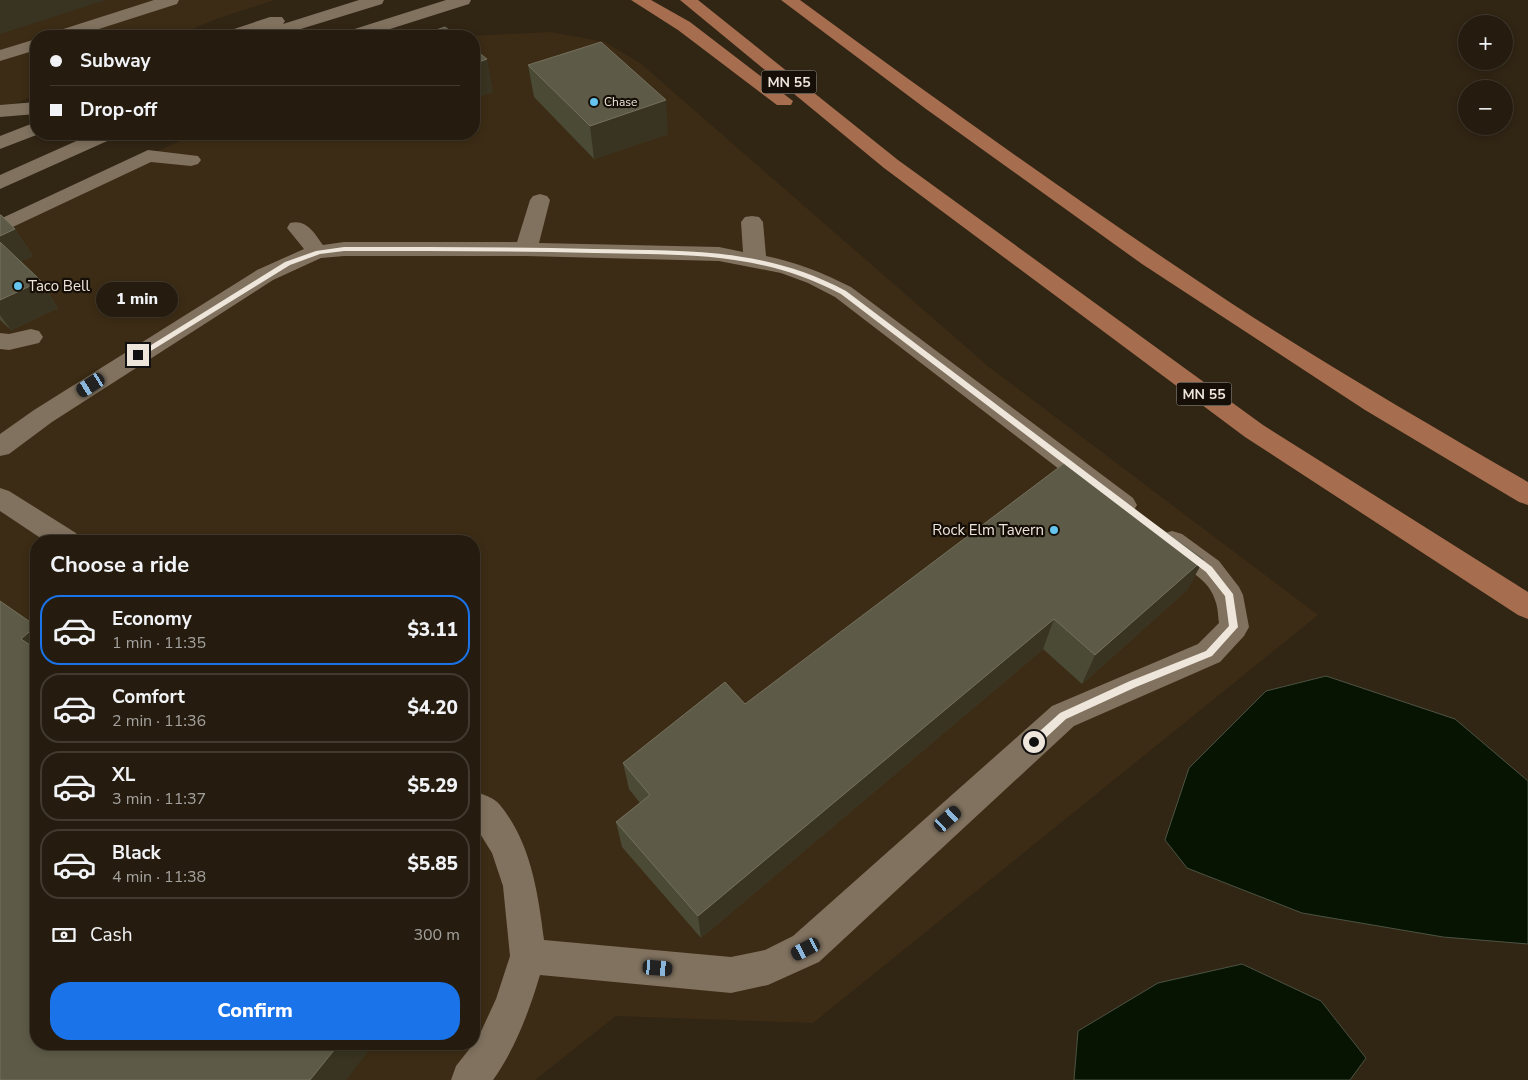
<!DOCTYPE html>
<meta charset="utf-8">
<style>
body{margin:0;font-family:"Nunito Sans",sans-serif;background:#31291d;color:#f1f3f6;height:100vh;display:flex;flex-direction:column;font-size:19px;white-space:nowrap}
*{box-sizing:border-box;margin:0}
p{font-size:16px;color:#a3a19e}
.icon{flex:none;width:28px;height:28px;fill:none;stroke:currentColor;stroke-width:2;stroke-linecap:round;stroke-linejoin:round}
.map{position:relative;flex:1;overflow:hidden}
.details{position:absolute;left:30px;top:535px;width:450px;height:515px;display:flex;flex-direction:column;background:#251c0f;border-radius:20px;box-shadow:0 2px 8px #0003,0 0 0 1px #423a2f}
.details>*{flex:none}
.top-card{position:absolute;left:30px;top:30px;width:450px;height:110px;border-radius:20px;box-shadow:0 2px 8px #0003,0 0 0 1px #423a2f;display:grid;align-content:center;height:110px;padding:0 20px;background:#251c0f}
.buttons{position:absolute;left:1458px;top:15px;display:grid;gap:10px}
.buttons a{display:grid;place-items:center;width:55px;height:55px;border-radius:50%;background:#251c0f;box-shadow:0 2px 8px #0003,0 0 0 1px #423a2f;font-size:25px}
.end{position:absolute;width:22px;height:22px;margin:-11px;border:6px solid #eee6db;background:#111;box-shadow:0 0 0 2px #111}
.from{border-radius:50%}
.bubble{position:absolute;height:35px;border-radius:18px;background:#251c0f;box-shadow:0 2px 8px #0003,0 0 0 1px #423a2f;font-size:16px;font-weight:800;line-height:35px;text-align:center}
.car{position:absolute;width:15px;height:30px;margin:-15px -8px;border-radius:6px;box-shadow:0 0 4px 1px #0007;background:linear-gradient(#222 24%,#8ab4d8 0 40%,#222 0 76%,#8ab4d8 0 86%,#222 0)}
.top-card b{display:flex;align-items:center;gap:18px;height:48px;font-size:19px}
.top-card b+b{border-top:1px solid #423a2f}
.top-card i{width:12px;height:12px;background:#f1f3f6}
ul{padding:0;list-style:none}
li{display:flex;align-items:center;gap:15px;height:70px;margin:0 10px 8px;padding:0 10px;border:2px solid #423a2f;border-radius:20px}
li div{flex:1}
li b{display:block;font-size:19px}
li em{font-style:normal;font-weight:800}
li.selected{border-color:#1a73e8}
li>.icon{width:45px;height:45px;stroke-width:1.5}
h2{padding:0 20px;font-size:22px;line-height:60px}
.pay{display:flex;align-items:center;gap:12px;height:55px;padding:0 20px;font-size:19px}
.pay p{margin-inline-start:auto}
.primary-button{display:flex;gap:10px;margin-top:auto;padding:10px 20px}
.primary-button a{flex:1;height:58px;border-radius:20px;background:#1a73e8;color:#fff;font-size:20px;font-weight:800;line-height:58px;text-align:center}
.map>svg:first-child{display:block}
</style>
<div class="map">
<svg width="1528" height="1080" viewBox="0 0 1528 1080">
<rect width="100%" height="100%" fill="#312514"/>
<path fill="#3c2c15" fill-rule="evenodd" d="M 0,0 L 275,0 L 219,18 L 175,36 L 36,36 L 36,95 L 0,110 Z
M 550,32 L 605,42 L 640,63 L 989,367 L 1318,615 L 813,1023 L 616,1016 L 535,1080 L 0,1080 L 0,224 L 195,134 L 474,134 L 474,36 L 471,36 ZM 36,541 L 474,541 L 474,1044 L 36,1044 Z"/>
<path fill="#071402" stroke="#4c5343" d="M 1326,676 L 1455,719 L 1528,781 L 1528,944 L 1443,937 L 1302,913 L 1187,868 L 1165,840 L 1189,768 L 1266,691 Z
M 1242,964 L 1321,1001 L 1366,1058 L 1350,1080 L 1074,1080 L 1078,1031 L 1158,983 Z"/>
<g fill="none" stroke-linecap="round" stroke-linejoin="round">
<path fill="#81725f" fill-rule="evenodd" d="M 154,0 L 179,0 L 177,4 L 77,36 L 51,36 L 54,32 Z
M 359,0 L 384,0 L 382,4 L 278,36 L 252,36 L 254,34 L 222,36 L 225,32 L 270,17 L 282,17 L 285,21 L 283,24 Z
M 446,0 L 471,0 L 469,4 L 368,36 L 342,36 L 345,32 Z
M 36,39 L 36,50 L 0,61 L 0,50 Z
M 36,102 L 36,114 L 0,117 L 0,105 Z
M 36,122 L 36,134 L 39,134 L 0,149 L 0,136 Z
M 92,134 L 117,134 L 114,138 L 0,189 L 0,175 Z
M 148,150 L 198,156 L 201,160 L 198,164 L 191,166 L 151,162 L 0,233 L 0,219 Z
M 540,194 L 547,196 L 550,200 L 539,243 L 719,247 L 743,252 L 741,222 L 745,217 L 752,216 L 759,217 L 763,222 L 766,256 C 796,262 823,273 851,287 L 1133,498 L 1137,505 L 1133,512 L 1124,515 L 1115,512 L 835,297 L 808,283 L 781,273 L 719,261 L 526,256 L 344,256 L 321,258 L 273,280 L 52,422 L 9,454 L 0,456 L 0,434 L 34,410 L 257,270 L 304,249 L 287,228 L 290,223 C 307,219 314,233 323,245 L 344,242 L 517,242 L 530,200 L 533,196 Z
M 31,329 L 39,331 L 43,337 L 39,343 L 9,350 L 0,349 L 0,333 L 9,334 Z
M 0,488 L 9,491 L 76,533 L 80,541 L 45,541 L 0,511 Z
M 1172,531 L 1182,534 L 1219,561 L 1239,587 L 1243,595 L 1249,627 L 1244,636 L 1220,662 L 1074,726 L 819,962 L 768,985 L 731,993 L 540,975 C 529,1012 515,1049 493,1080 L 451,1080 L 456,1066 L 478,1038 L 496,999 L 510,956 L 503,886 L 492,853 L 474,824 L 474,791 C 482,794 495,798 500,805 C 531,843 538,893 544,940 L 731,957 L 765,950 L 793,936 L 1052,706 L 1198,644 L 1219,623 C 1218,616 1218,607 1215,600 C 1207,572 1171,566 1158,542 L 1162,534 Z"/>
<path fill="#a66d4f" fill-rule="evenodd" d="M 631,0 L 651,0 L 690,22 L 793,101 L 791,105 L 777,105 L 678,30 Z
M 680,0 L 698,0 L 898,160 L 1263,425 L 1528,592 L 1528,619 L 1518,615 L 1245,437 L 884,168 Z
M 781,0 L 800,0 C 942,104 1084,206 1231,303 C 1328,366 1428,424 1528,482 L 1528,505 L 1519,502 L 1365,410 L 1142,264 L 926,109 Z"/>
</g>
<path fill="#4b4a35" d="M 528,65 L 668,134 L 594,159 L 534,97 Z
M 0,215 L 15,229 L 33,256 L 21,261 L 41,281 L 58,308 L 11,330 L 0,320 Z
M 1204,559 L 1187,590 L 1082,684 L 1043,649 L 701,938 L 622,847 L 616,822 L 640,803 L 629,789 L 623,763 Z"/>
<path fill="#393421" d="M 0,0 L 106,0 L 0,34 Z
M 487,59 L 493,92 L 474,99 L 474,64 Z
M 666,100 L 668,134 L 594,159 L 590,126 Z
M 376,134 L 384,134 L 377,137 Z
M 15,229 L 33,256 L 14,264 L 0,244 L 0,236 Z
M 41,281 L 58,308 L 11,330 L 0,315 L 0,300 Z
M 1204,559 L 1187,590 L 1082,684 L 1095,655 Z
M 1054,619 L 1043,649 L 701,938 L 698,916 Z
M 36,627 L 36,654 L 21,639 Z
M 339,1044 L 374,1044 L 346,1080 L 310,1080 Z"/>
<path fill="#5d5b47" stroke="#74705e" d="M 445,27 L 457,36 L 418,36 Z
M 601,42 L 666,100 L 590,126 L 528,65 Z
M 474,49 L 487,59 L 474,64 Z
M 0,215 L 1,215 L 15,229 L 0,236 Z
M 0,242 L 41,281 L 0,300 Z
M 1066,462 L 1204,559 L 1095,655 L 1054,619 L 698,916 L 616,822 L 650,795 L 623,763 L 725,682 L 745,704 Z
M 0,601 L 36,626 L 21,639 L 36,649 L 36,1044 L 339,1044 L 310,1080 L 0,1080 Z"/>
<path fill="#eee6db" d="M 344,247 C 427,247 511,247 594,249 C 685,251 763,247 846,291 L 1212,567 L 1233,594 L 1238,627 L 1212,656 L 1136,687 L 1066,719 L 1038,745 L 1031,745 L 1031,739 L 1060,713 L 1130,681 L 1206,651 L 1229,626 L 1225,596 L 1206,572 L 841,294 C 761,251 682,255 594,253 C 510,251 427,251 344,251 L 320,254 L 290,265 L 141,357 L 135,355 L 285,262 L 316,251 Z"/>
<g fill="#65c5ee" stroke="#150f08" stroke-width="2">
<circle cx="594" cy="102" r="5"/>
<circle cx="18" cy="286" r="5"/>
<circle cx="1054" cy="530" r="5"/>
</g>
<g text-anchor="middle" stroke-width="4.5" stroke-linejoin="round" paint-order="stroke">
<g font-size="12" fill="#eee6db" stroke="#150f08" text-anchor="start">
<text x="604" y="106">Chase</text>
</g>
<g fill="#150f08" stroke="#ada69c" stroke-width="1">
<rect x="761.5" y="70.5" width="55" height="23" rx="4"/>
<rect x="1176.5" y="382.5" width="55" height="23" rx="4"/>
</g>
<g font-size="14" font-weight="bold" fill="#eee6db">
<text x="789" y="87">MN 55</text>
<text x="1204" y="399">MN 55</text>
</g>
<g font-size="15" fill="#eee6db" stroke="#150f08" text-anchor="start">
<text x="28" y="291">Taco Bell</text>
<text x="1044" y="535" text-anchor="end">Rock Elm Tavern</text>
</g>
</g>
</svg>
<div class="buttons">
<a>+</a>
<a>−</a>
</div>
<i class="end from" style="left:1034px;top:742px"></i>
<i class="end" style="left:138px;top:355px"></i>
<div class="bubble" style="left:96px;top:282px;width:82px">1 min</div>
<i class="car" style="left:91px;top:385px;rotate:237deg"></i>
<i class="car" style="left:948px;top:819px;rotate:48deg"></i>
<i class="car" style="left:806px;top:949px;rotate:243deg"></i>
<i class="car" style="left:658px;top:968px;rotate:95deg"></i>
<div class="top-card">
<b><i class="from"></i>Subway</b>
<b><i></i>Drop-off</b>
</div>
<section class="details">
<h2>Choose a ride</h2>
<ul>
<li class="selected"><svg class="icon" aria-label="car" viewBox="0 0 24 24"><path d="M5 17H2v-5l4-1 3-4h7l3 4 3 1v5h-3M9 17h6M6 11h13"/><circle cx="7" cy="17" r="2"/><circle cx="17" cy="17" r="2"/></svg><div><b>Economy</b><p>1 min · 11:35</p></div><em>$3.11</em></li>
<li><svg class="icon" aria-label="car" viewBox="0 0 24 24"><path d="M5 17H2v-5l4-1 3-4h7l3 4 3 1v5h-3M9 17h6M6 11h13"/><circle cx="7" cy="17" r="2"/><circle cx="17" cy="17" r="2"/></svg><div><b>Comfort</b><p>2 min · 11:36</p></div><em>$4.20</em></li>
<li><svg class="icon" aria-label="car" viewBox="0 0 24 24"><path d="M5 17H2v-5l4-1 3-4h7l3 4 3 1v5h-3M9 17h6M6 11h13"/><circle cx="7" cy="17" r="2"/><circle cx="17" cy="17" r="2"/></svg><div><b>XL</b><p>3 min · 11:37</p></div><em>$5.29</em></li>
<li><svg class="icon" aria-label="car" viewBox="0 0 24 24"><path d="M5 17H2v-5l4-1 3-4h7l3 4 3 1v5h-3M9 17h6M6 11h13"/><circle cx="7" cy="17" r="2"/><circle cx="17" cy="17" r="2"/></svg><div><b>Black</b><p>4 min · 11:38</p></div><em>$5.85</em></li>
</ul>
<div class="pay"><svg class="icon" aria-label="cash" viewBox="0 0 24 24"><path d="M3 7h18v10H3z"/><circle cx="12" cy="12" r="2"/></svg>Cash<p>300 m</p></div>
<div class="primary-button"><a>Confirm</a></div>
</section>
</div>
